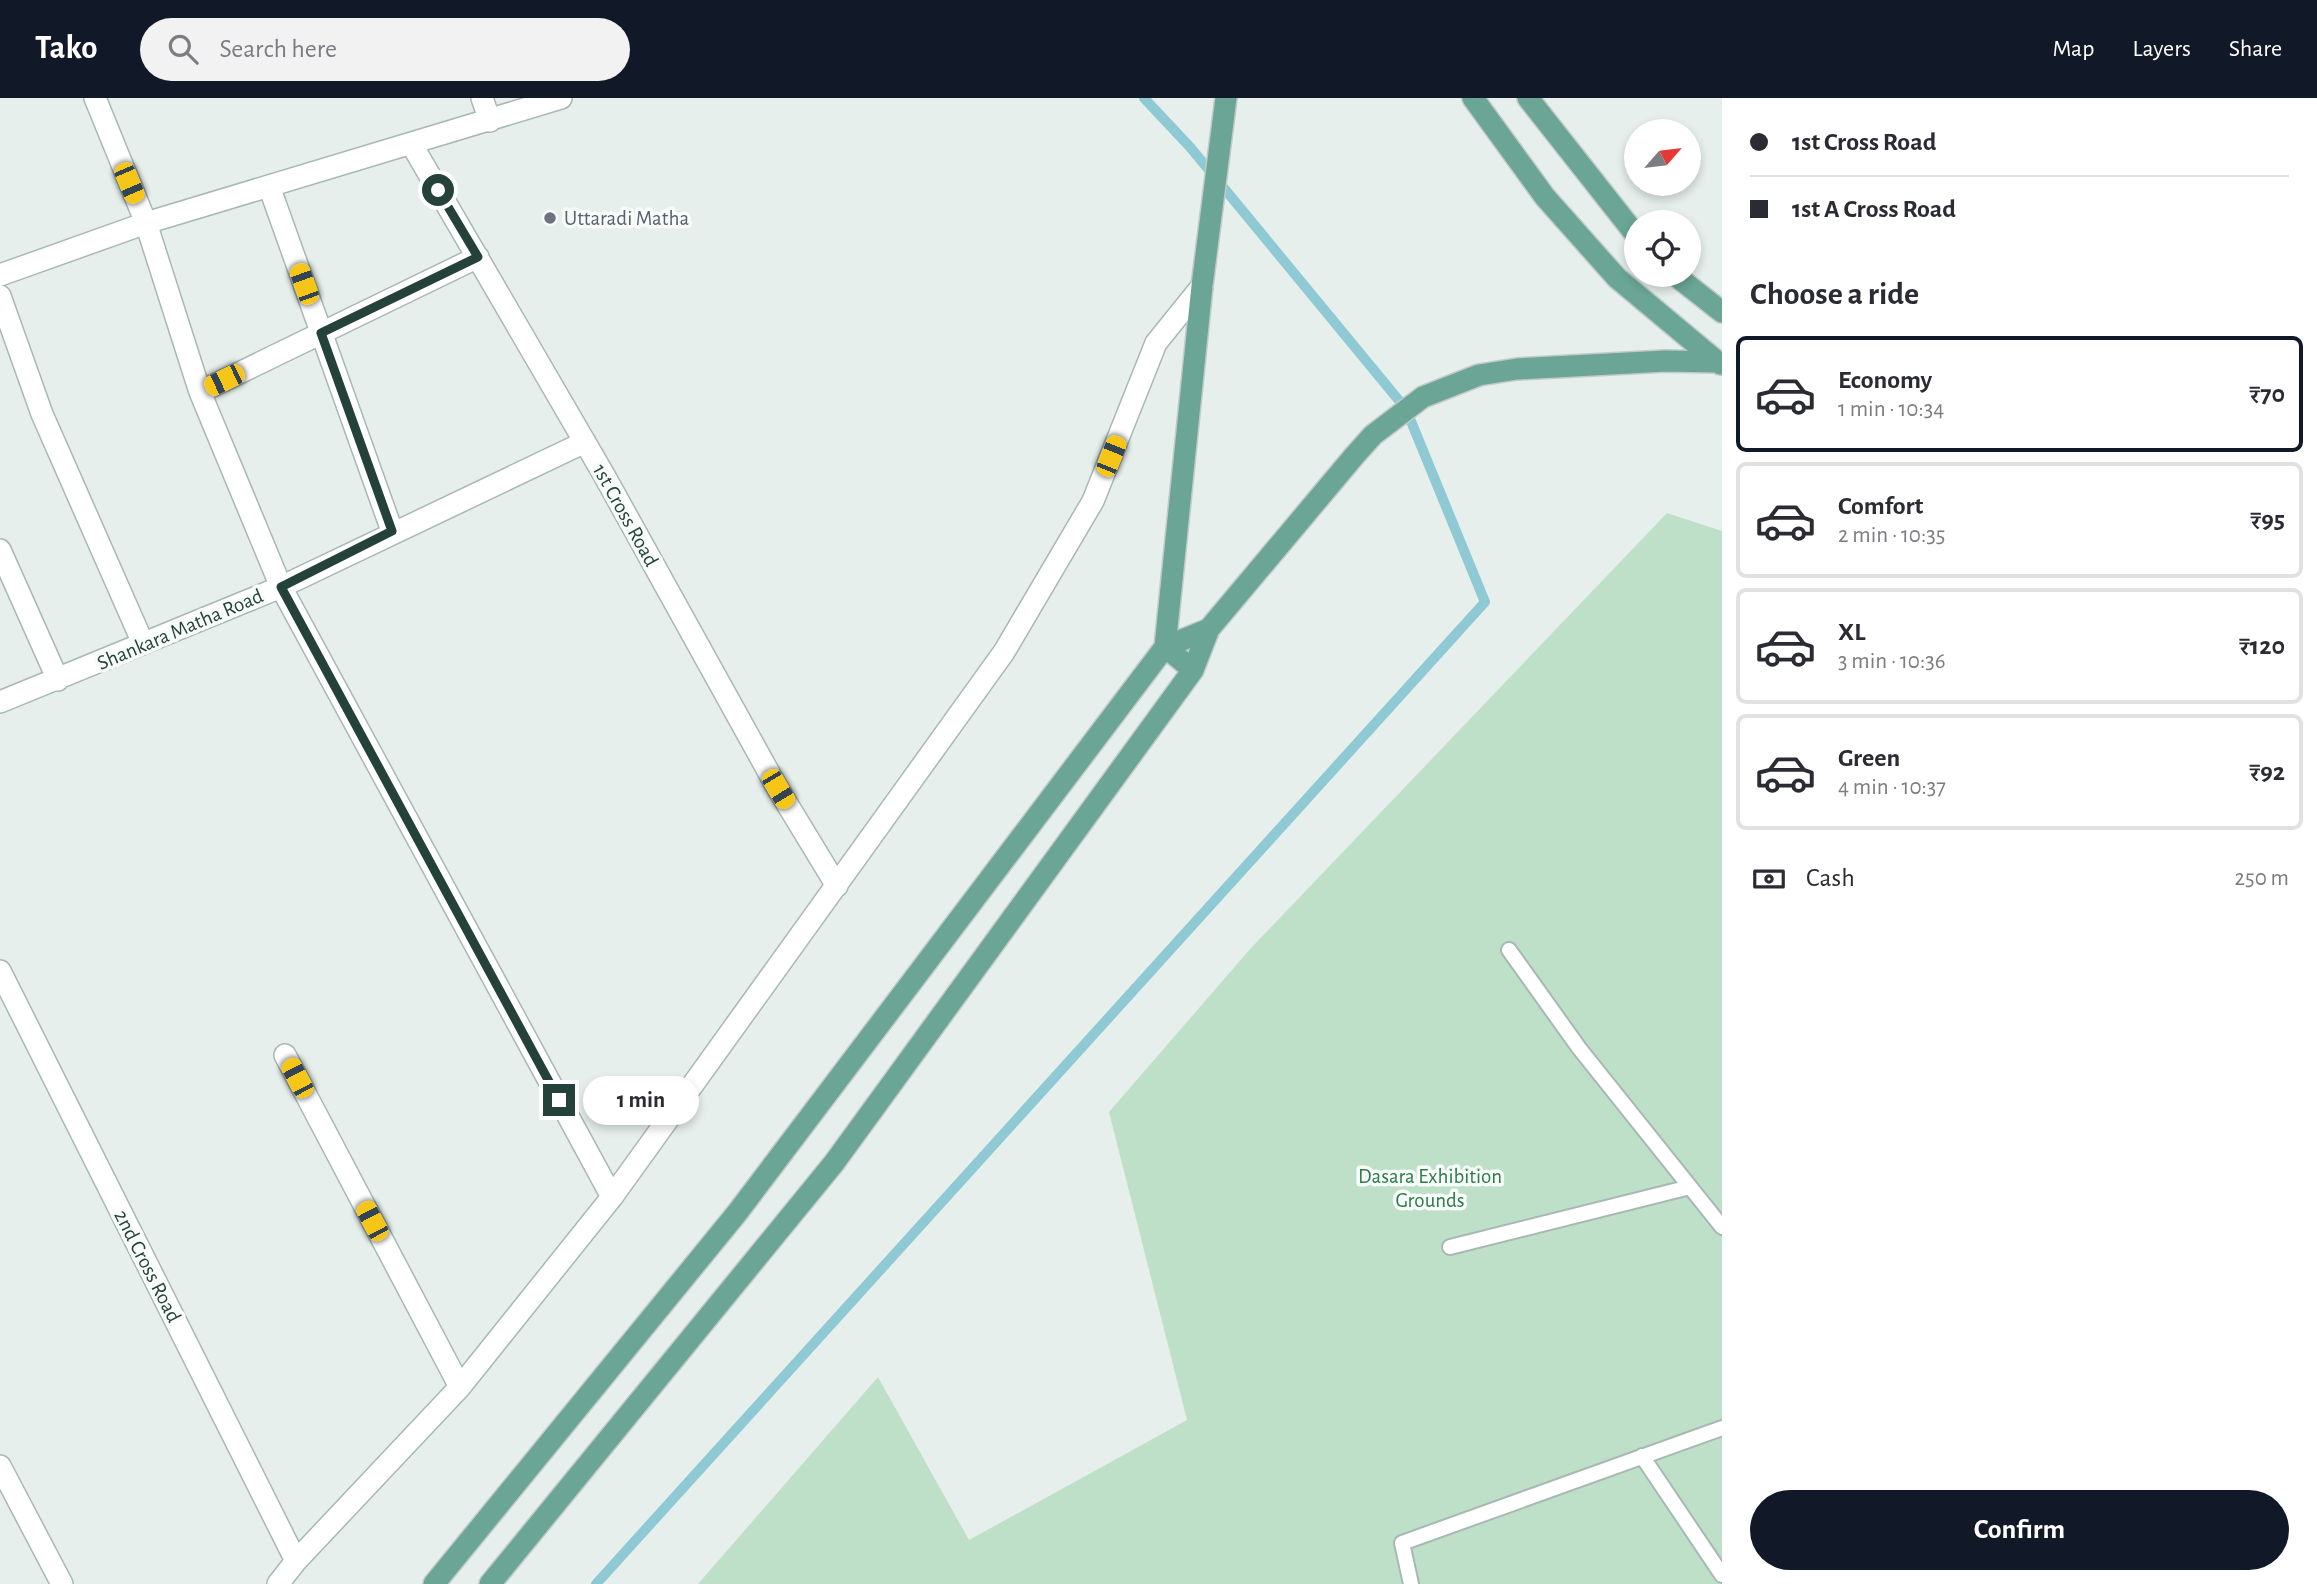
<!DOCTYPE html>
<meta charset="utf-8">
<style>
body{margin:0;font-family:"Alegreya Sans",sans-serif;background:#f2f2f3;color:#2b2b33;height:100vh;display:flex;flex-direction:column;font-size:26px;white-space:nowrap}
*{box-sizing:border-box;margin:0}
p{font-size:23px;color:#7c7c81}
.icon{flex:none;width:38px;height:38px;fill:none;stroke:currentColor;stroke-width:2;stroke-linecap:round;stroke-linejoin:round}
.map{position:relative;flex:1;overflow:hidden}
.details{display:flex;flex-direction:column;background:#fff;width:595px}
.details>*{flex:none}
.hud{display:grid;align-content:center;height:154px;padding:0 28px;background:#fff}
.needle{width:46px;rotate:62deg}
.tools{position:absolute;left:1624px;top:21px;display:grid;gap:14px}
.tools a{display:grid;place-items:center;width:77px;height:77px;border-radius:50%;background:#fff;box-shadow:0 4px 10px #0003;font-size:35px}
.end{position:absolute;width:32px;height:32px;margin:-16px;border:9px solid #24423a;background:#fff;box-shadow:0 0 0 4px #fff}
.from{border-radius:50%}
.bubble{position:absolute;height:49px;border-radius:24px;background:#fff;box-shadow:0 4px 10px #0003;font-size:23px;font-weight:700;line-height:49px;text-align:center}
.car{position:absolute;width:21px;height:42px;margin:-21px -10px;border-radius:9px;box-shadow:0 0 5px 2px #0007;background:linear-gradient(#f5c518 24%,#345 0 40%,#f5c518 0 76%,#345 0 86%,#f5c518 0)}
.hud b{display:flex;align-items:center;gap:24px;height:66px;font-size:26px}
.hud b+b{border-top:2px solid #e1e1e2}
.hud i{width:18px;height:18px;background:#2b2b33}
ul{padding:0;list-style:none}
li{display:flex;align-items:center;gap:21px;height:116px;margin:0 14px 10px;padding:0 14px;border:4px solid #e1e1e2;border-radius:10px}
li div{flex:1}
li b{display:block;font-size:26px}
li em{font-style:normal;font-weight:700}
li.on{border-color:#111827}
li>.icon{width:63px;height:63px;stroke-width:1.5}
h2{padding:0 28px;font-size:32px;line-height:84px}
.pay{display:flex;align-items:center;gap:18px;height:77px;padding:0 28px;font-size:26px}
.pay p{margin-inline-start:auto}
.action{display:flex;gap:14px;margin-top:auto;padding:14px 28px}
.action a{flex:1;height:80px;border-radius:42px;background:#111827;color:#fff;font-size:28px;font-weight:700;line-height:80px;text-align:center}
header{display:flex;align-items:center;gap:42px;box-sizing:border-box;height:98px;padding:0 35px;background:#111827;color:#fff}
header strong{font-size:33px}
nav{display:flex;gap:38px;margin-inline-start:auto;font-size:24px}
.search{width:490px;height:63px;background:#f2f2f3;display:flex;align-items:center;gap:18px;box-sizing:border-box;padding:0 24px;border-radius:38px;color:#7c7c81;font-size:26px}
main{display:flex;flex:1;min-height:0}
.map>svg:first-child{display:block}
</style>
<header>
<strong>Tako</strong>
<div class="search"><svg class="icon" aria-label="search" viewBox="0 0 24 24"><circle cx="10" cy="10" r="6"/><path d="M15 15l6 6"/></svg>Search here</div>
<nav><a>Map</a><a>Layers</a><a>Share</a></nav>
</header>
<main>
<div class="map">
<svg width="1722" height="1486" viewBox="0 0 1722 1486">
<rect width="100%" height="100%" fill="#e6efeb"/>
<path fill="#bfe0c8" d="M 1667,415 L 1722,433 L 1722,1486 L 698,1486 L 878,1279 L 969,1442 L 1187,1322 L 1109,1014 L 1251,850 Z"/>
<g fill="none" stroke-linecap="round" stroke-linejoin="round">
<path stroke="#8ec9d4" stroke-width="10" d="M 596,1486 L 1485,504 L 1406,311 L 1190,49 L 1144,0"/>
<defs>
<path id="lane" d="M 1509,852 L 1579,950 L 1722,1129
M 1450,1149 L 1690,1089
M 1642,1358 L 1722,1477
M 1411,1486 L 1402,1445 L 1722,1330"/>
<path id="street" d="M 95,0 L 146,125 L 200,294 L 281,489 L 612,1099
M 482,0 L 490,23
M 412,47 L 604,377 L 778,691 L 837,788
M 269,88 L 392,433
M 0,177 L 146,125 L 561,0
M 0,198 L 42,316 L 142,543
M 200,294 L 478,159
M 0,452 L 58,582
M 0,604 L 281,489 L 585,344
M 0,873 L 296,1463
M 285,957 L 460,1289
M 0,1368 L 62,1486
M 278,1486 L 296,1463 L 460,1289 L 612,1099 L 1004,554 L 1093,403 L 1156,245 L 1202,188"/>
<path id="primary" d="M 1473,0 L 1545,99 L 1617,180 L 1720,266
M 1528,0 L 1636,137
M 1675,177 L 1722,214
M 1193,572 L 1165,549 L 1202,188 L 1226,0
M 434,1486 L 737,1115 L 1165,549 L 1209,531
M 490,1486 L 834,1065 L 1193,572 L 1209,531 L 1355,357 L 1373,337 L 1423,299 L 1479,277 L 1517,271 L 1665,263 L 1718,264"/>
</defs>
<use href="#lane" stroke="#a8b8b2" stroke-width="18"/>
<use href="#street" stroke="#a8b8b2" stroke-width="24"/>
<use href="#primary" stroke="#c2cac8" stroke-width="24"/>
<use href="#lane" stroke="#fff" stroke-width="14"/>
<use href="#street" stroke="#fff" stroke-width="21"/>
<use href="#primary" stroke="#6aa596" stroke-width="21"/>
</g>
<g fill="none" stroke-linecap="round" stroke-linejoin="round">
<path stroke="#24423a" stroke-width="9" d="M 438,92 L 478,159 L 321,235 L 392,433 L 281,489 L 559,1002"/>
</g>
<circle fill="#6b7280" stroke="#f7fbf9" stroke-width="2.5" cx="550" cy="120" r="7"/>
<g text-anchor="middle" stroke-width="7" stroke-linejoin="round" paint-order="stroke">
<g font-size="21" fill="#5b616d" stroke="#f7fbf9" text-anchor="start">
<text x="564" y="127">Uttaradi Matha</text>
</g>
<g font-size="21" fill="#24423a" stroke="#f7fbf9">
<text transform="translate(626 417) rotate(61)" y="7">1st Cross Road</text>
<text transform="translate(180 531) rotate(-23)" y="7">Shankara Matha Road</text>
<text transform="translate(148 1168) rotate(63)" y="7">2nd Cross Road</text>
</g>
<g font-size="21" fill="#2d7a4b" stroke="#f7fbf9">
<text x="1430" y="1085">Dasara Exhibition<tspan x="1430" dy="24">Grounds</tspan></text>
</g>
</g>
</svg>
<div class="tools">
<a><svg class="needle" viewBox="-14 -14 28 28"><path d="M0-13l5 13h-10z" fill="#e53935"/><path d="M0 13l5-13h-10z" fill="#7c7c81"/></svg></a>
<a><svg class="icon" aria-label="locate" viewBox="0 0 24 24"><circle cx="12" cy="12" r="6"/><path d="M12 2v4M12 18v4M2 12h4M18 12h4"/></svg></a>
</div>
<i class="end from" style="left:438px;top:92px"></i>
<i class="end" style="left:559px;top:1002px"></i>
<div class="bubble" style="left:583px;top:978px;width:116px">1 min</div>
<i class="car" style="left:129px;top:85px;rotate:157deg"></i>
<i class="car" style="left:304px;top:186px;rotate:340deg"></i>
<i class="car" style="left:224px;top:282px;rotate:244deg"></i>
<i class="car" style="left:1111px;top:358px;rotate:22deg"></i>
<i class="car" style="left:778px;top:691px;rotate:149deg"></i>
<i class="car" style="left:297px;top:980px;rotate:332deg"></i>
<i class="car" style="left:372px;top:1123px;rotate:332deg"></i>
</div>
<section class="details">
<div class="hud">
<b><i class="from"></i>1st Cross Road</b>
<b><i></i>1st A Cross Road</b>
</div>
<h2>Choose a ride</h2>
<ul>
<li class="on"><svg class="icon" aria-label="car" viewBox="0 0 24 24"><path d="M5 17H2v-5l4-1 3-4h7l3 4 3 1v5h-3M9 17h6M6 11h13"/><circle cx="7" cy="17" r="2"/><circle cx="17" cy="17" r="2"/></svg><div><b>Economy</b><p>1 min · 10:34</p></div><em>₹70</em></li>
<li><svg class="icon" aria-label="car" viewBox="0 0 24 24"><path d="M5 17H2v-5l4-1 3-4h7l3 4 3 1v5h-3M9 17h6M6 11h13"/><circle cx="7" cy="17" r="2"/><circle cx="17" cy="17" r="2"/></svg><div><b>Comfort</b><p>2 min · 10:35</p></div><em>₹95</em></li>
<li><svg class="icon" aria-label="car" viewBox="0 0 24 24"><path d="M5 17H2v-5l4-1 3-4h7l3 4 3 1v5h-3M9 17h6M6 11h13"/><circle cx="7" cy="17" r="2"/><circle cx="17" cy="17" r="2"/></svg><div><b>XL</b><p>3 min · 10:36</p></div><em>₹120</em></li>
<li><svg class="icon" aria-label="car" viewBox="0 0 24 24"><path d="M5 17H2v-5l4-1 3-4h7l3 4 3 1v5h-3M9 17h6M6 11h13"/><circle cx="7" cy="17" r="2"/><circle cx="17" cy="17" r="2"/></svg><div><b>Green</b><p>4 min · 10:37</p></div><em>₹92</em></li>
</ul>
<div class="pay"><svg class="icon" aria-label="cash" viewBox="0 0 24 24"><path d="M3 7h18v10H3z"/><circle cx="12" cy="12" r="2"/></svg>Cash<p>250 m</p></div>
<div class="action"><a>Confirm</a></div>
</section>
</main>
